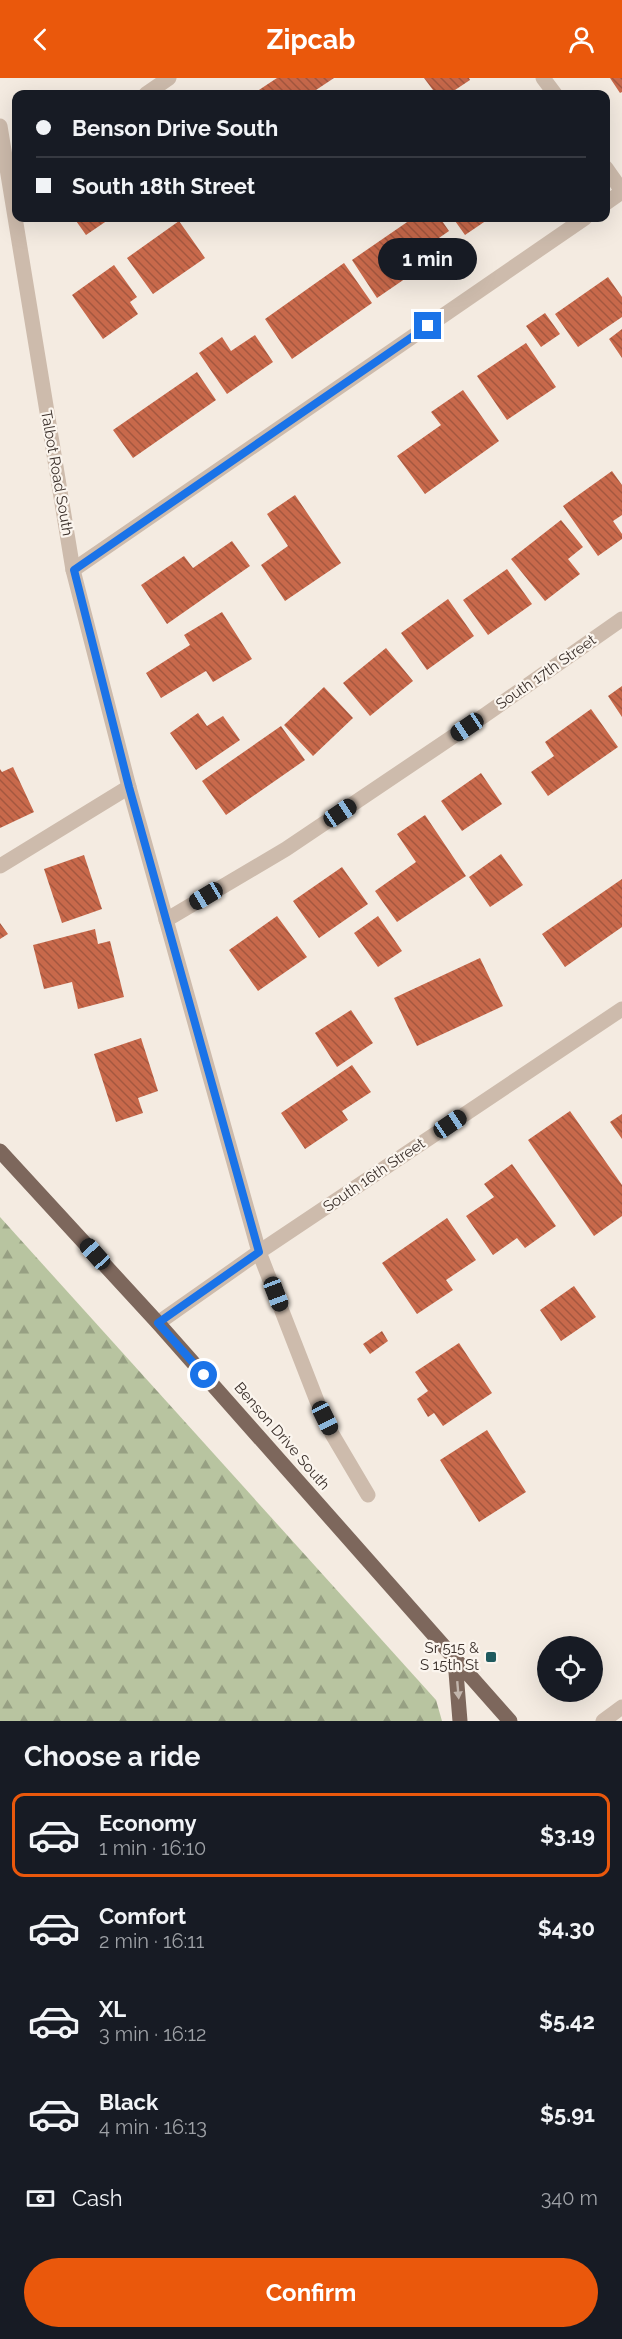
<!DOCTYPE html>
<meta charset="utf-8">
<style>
body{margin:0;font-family:Raleway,sans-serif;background:#20242c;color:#f1f3f6;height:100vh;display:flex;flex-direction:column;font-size:22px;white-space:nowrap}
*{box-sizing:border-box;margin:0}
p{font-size:20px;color:#9ea1a6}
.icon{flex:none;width:33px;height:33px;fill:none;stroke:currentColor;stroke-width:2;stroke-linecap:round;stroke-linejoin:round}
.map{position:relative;height:1643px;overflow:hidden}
.drawer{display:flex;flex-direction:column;background:#171b24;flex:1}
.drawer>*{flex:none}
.banner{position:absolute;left:12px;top:12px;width:598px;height:132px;border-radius:12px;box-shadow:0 6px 24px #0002;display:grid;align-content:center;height:132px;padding:0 24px;background:#171b24}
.tools{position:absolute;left:537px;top:1558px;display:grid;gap:12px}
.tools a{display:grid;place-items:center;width:66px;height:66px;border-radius:50%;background:#171b24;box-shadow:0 6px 24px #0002;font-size:30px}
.end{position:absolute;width:27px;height:27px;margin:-14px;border:8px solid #1a73e8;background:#fff;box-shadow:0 0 0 3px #fff}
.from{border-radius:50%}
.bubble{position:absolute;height:42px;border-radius:21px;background:#171b24;box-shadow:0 6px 24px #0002;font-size:20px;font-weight:700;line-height:42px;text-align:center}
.car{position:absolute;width:18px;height:36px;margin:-18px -9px;border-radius:8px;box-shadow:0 0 4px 2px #0007;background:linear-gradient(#222 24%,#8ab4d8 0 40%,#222 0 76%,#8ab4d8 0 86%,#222 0)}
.banner b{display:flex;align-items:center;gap:21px;height:57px;font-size:22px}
.banner b+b{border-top:2px solid #363941}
.banner i{width:15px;height:15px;background:#f1f3f6}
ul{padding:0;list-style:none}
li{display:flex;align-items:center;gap:18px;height:84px;margin:0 12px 9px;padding:0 12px;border:3px solid transparent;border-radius:12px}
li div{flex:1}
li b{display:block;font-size:22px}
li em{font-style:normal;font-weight:700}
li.active{border-color:#ea580c}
li>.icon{width:54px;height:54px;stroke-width:1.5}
h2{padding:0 24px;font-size:27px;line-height:72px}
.pay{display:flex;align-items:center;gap:15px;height:66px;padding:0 24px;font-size:22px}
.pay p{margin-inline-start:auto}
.button{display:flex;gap:12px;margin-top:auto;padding:12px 24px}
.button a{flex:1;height:69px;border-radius:36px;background:#ea580c;color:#fff;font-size:24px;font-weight:700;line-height:69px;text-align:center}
header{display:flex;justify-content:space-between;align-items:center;height:78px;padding:0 24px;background:#ea580c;color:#fff;font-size:27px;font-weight:700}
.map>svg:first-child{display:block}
</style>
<header><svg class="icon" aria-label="back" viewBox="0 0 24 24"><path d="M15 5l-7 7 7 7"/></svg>Zipcab<svg class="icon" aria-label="person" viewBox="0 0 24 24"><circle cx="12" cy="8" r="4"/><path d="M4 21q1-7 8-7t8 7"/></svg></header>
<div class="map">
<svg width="622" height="1643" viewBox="0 0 622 1643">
<defs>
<pattern id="forest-firs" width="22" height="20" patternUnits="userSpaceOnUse" patternTransform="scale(1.5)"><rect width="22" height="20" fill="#b8c4a0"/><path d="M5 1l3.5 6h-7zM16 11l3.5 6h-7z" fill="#97a083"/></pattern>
<pattern id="building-back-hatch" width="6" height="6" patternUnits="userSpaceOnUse" patternTransform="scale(1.5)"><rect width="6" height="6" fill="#c8694b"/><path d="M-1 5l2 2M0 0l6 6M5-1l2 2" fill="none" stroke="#a4573f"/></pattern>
</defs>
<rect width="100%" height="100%" fill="#f4ebe1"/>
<path fill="url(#forest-firs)" d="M 0,1139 L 436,1622 L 442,1643 L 0,1643 Z"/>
<path fill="url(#building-back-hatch)" d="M 277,0 L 334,0 L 310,16 L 253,16 Z
M 424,0 L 469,0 L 470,2 L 449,16 L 436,16 Z
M 610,0 L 622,0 L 622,14 L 620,15 Z
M 74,140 L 111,140 L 86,157 Z
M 413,140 L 440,140 L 449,153 L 423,171 L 431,183 L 377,220 L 352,182 Z
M 453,140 L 490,140 L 465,157 Z
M 179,143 L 205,180 L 153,216 L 127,180 Z
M 344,185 L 372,225 L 292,281 L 265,241 Z
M 114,187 L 137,219 L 130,224 L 138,236 L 103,261 L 72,217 Z
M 608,199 L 622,219 L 622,239 L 578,269 L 555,236 Z
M 545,235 L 560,256 L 541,269 L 526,248 Z
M 622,251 L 622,280 L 609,261 Z
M 255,257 L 273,284 L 227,316 L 199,275 L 222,259 L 231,273 Z
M 526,265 L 556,309 L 507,342 L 477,298 Z
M 197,294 L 216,322 L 133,380 L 113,352 Z
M 463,312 L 499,363 L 425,416 L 397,378 L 441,347 L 431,334 Z
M 612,393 L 622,407 L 622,437 L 613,443 L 622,456 L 622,461 L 598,478 L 563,428 Z
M 295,417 L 341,485 L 285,523 L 261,487 L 288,468 L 267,436 Z
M 561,442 L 583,469 L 568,481 L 580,496 L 545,523 L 511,481 Z
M 232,463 L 250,488 L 167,546 L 141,507 L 184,478 L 193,490 Z
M 507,491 L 532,526 L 488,557 L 463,522 Z
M 448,521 L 474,558 L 427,592 L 401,555 Z
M 222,534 L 252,581 L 213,604 L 206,593 L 161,620 L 146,595 L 190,567 L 184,557 Z
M 386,570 L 413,603 L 370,638 L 343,605 Z
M 622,608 L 622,639 L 608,618 Z
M 324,609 L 353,640 L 313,678 L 284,647 Z
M 591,631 L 618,669 L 548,718 L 531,694 L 554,678 L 545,664 Z
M 198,635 L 207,648 L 223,638 L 240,662 L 196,692 L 170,655 Z
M 281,648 L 305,682 L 226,737 L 202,703 Z
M 13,689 L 34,734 L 0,750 L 0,691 L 2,694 Z
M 481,695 L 502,726 L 462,753 L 441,723 Z
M 425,737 L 466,798 L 397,844 L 375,813 L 416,784 L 397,756 Z
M 501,776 L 523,807 L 490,829 L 469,799 Z
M 84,777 L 102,831 L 62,845 L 44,791 Z
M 342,789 L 368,826 L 319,860 L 293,823 Z
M 622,801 L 622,849 L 565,889 L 542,856 Z
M 277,838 L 307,879 L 258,913 L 229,872 Z
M 378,838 L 402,873 L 378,889 L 354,855 Z
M 0,845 L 8,856 L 0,861 Z
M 95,851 L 98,866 L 110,863 L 124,919 L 78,931 L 72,904 L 44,911 L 33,867 Z
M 480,880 L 503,928 L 417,968 L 394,920 Z
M 351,932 L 373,965 L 337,989 L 315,955 Z
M 141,960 L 158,1013 L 138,1020 L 143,1035 L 116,1044 L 94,976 Z
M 352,987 L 371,1014 L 342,1033 L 348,1042 L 305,1071 L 281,1035 Z
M 570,1033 L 622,1107 L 622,1138 L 594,1158 L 528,1062 Z
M 622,1036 L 622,1061 L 610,1044 Z
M 512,1086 L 556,1148 L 525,1170 L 517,1160 L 493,1177 L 466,1138 L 494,1119 L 484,1106 Z
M 447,1140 L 476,1182 L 446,1202 L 453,1212 L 417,1236 L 382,1185 Z
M 574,1208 L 596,1239 L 561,1263 L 540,1232 Z
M 382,1253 L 388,1263 L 370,1276 L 363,1266 Z
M 459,1265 L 492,1315 L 443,1348 L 434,1335 L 428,1339 L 417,1321 L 428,1313 L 415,1294 Z
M 487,1352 L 526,1414 L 479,1444 L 440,1382 Z"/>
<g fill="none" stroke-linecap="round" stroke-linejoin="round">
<path stroke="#cdbbac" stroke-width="15" d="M 543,0 L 555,16
M 146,16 L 169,0
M 606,90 L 622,113
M 606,125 L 622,114
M 73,492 L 585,140
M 0,788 L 129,709
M 166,842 L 286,771 L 485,637 L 622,541
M 368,1417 L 332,1356 L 317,1323 L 259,1174 L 622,931
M 603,1643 L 622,1629"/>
<path stroke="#cdbbac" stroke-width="15" d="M 0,48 L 73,492 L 129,709 L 259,1174 L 158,1245"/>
<path stroke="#7d675c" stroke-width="15" d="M 0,1073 L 158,1245 L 510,1643
M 455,1582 L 460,1643"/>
</g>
<defs><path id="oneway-solid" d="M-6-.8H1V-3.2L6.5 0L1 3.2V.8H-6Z" transform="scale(1.5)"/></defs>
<use fill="#c2b5ac" href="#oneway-solid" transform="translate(458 1612) rotate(85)"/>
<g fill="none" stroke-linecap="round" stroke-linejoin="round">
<path stroke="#1a73e8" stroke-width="8" d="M 204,1297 L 158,1245 L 259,1174 L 129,709 L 74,492 L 428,248"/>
</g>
<rect fill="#1f5a5e" stroke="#fbf5ee" stroke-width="2" x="485" y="1573" width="12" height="12" rx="3"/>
<g text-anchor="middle" stroke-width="4.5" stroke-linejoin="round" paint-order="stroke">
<g font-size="15" fill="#3b302b" stroke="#fbf5ee">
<text transform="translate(57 395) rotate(80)" y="5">Talbot Road South</text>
<text transform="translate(546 594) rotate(-35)" y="5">South 17th Street</text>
<text transform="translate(374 1097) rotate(-34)" y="5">South 16th Street</text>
<text transform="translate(282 1358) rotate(49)" y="5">Benson Drive South</text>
</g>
<g font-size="15" fill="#3b302b" stroke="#fbf5ee" text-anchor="end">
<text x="479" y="1575">Sr 515 &amp;<tspan x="479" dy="17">S 15th St</tspan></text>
</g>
</g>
</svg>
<div class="tools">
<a><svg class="icon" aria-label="locate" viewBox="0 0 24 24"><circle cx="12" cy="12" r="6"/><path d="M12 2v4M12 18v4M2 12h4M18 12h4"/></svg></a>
</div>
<i class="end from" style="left:204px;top:1297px"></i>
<i class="end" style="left:428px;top:248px"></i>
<div class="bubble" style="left:378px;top:160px;width:99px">1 min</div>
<i class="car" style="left:467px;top:649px;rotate:236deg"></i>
<i class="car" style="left:340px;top:735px;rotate:56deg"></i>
<i class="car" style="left:206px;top:818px;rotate:239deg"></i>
<i class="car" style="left:450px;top:1046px;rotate:56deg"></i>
<i class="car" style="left:95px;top:1176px;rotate:318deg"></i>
<i class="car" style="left:276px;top:1216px;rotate:159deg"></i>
<i class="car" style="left:325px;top:1340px;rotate:154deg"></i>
<div class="banner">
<b><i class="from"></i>Benson Drive South</b>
<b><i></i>South 18th Street</b>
</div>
</div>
<section class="drawer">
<h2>Choose a ride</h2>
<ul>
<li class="active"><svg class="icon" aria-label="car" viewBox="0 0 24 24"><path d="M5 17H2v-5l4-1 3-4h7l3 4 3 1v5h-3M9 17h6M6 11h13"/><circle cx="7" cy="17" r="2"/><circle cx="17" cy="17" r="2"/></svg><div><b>Economy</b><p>1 min · 16:10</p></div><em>$3.19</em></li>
<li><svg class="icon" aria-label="car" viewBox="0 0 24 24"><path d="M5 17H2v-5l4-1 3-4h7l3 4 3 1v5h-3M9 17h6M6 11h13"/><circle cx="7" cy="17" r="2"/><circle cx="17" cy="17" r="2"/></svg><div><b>Comfort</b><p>2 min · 16:11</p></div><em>$4.30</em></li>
<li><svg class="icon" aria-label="car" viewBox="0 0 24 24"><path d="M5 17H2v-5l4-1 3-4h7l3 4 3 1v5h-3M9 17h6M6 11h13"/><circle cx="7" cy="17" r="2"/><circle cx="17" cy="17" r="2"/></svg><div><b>XL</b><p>3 min · 16:12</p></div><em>$5.42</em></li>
<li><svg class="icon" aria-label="car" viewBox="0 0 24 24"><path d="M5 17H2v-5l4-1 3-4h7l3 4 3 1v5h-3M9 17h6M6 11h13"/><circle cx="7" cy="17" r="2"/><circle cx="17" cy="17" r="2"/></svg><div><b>Black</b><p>4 min · 16:13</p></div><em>$5.91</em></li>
</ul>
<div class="pay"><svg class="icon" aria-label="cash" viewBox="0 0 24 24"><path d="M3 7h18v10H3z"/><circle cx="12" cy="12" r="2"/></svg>Cash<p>340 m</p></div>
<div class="button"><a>Confirm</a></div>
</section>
